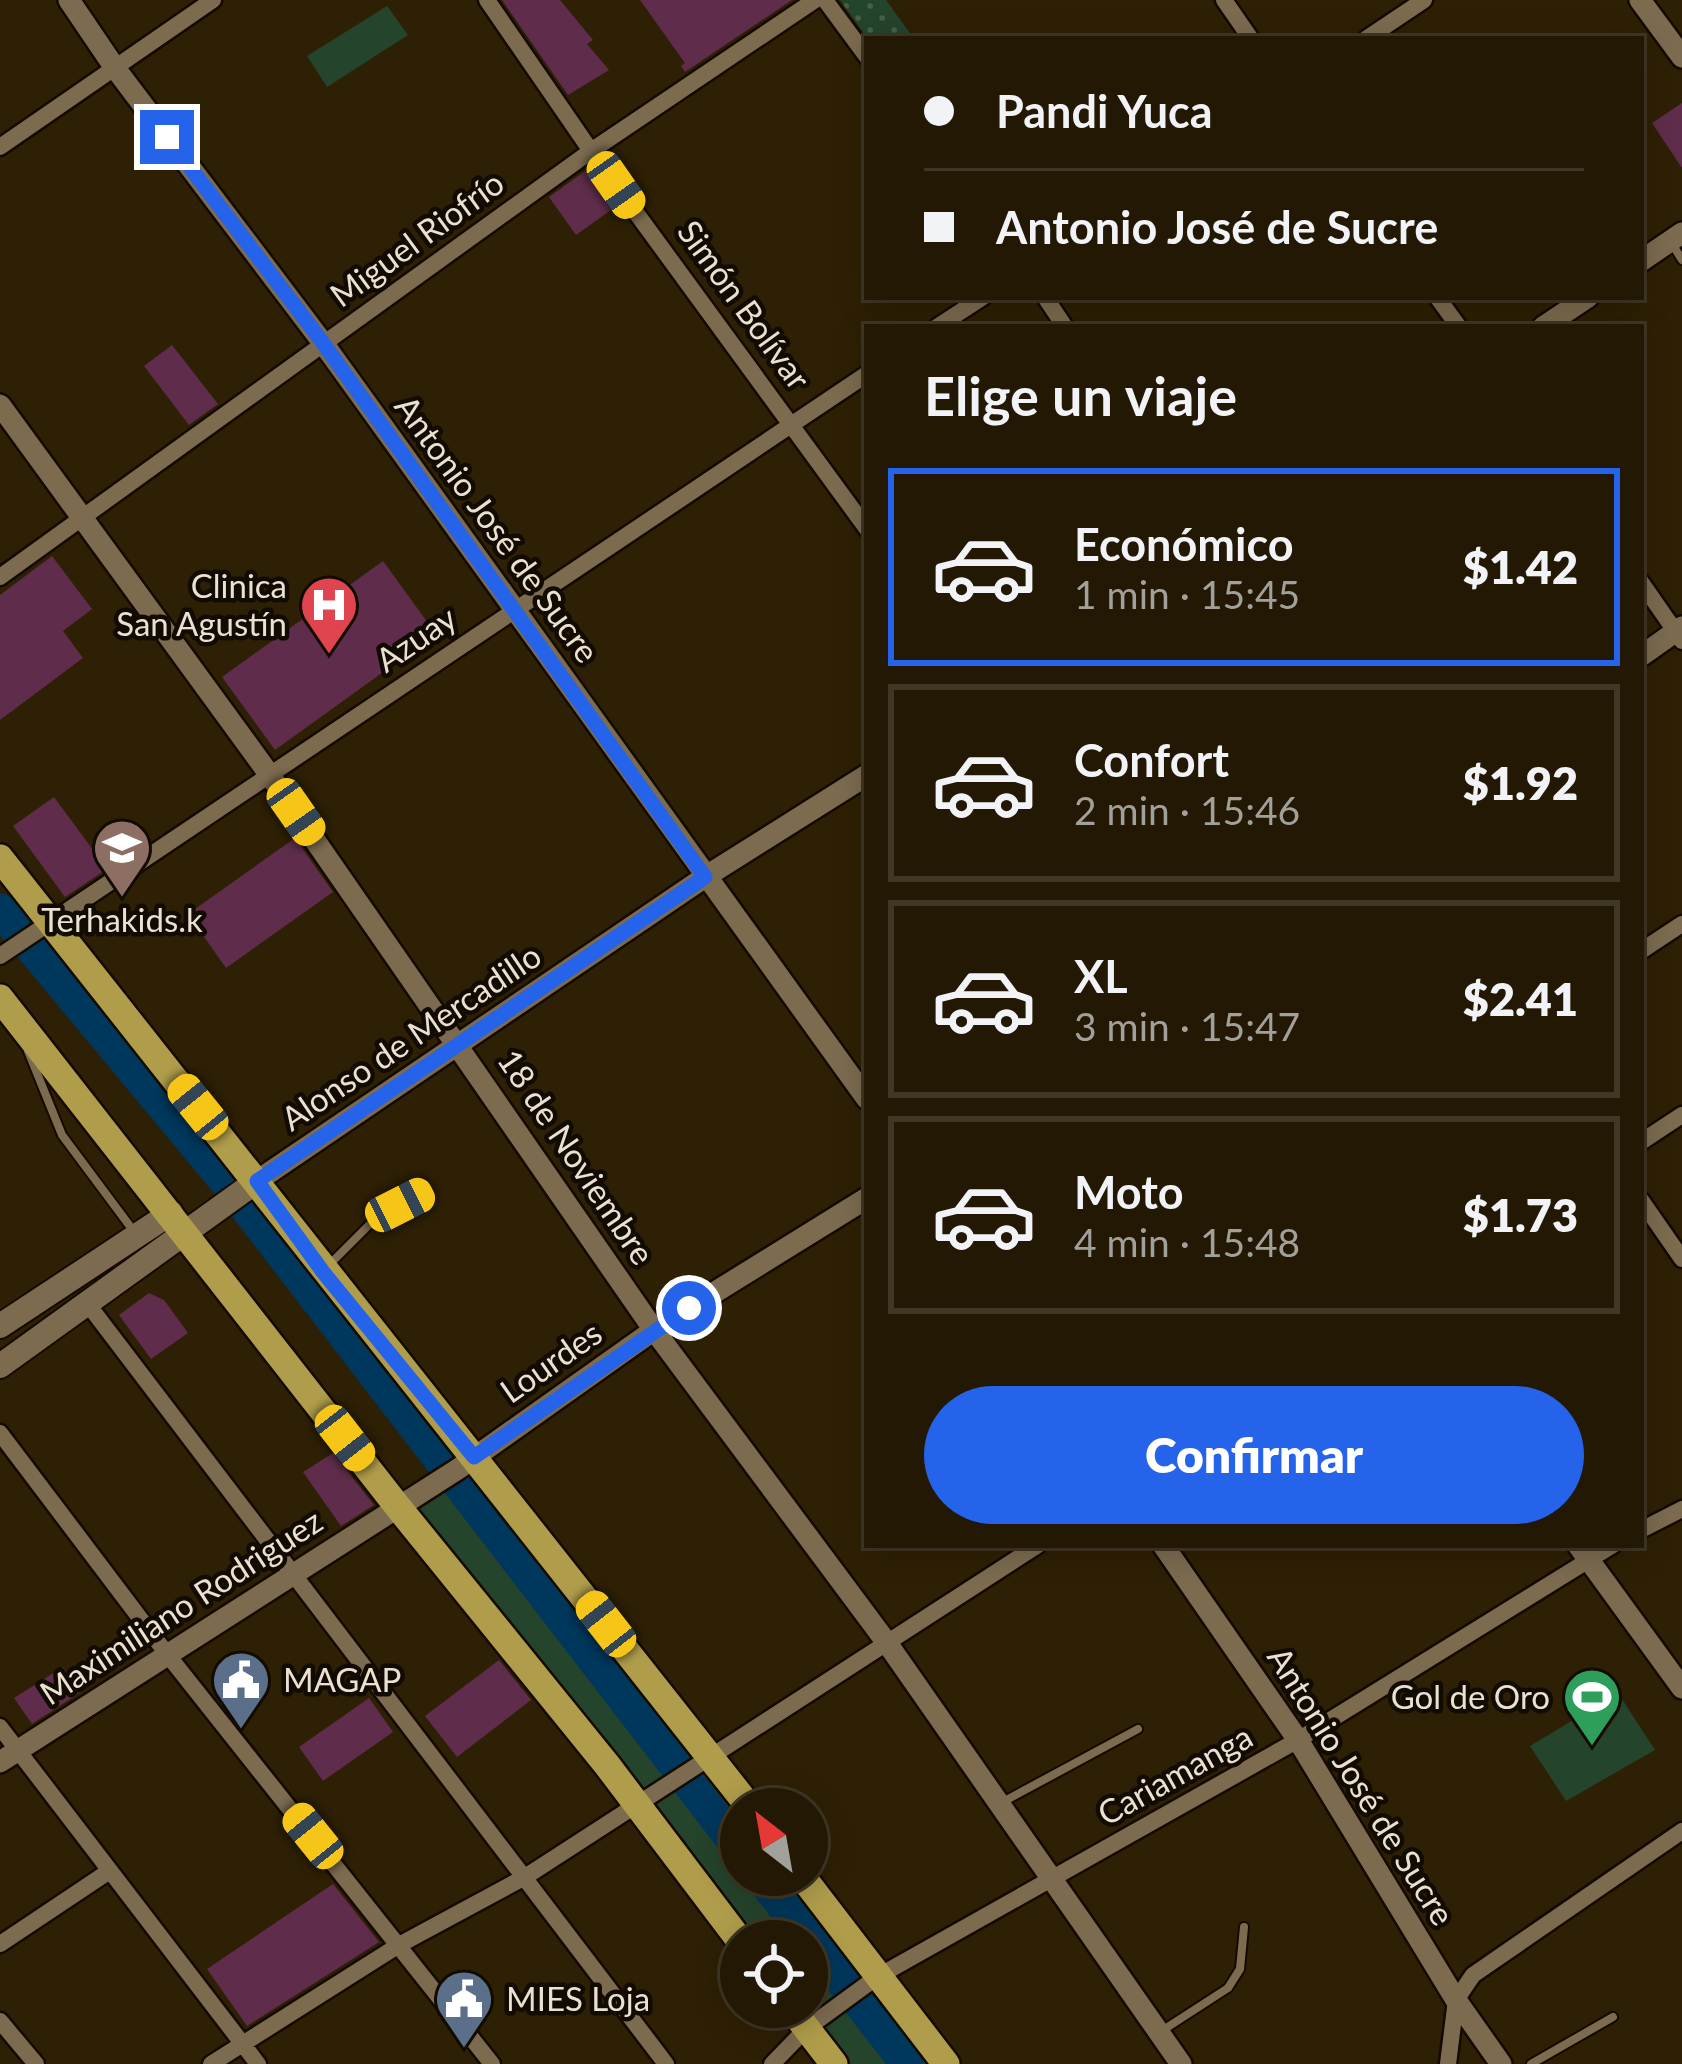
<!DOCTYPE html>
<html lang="es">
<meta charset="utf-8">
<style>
body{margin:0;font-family:Lato,sans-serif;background:#2a210d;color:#f1f3f6;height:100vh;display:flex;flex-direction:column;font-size:45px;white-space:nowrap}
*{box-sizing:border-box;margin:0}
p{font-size:39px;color:#a2a09a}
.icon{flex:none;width:66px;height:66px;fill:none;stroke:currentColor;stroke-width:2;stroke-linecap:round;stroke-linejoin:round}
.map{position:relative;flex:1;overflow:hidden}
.drawer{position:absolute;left:864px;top:324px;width:780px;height:1224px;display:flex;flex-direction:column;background:#221803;border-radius:0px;box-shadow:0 6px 30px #0003,0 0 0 3px #3f3725}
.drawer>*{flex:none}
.hud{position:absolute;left:864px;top:36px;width:780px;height:264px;border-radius:0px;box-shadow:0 6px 30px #0003,0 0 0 3px #3f3725;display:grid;align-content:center;height:264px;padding:0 60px;background:#221803}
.needle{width:78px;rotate:329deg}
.controls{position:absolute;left:720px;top:1788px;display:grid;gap:24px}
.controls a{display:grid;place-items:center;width:108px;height:108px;border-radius:50%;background:#221803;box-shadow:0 6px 30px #0003,0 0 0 3px #3f3725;font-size:60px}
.end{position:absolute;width:54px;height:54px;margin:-27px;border:15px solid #2563eb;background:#fff;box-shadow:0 0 0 6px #fff}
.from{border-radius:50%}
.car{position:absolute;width:36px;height:72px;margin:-36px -18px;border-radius:15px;box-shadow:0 0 9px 3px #0007;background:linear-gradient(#f5c518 24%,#345 0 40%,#f5c518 0 76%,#345 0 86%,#f5c518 0)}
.hud b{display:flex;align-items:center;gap:42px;height:114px;font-size:45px}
.hud b+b{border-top:3px solid #3f3725}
.hud i{width:30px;height:30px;background:#f1f3f6}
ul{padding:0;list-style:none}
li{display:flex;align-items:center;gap:36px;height:198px;margin:0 24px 18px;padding:0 36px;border:6px solid #3f3725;border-radius:0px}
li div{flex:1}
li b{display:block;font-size:45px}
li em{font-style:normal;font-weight:800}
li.selected{border-color:#2563eb}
li>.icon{width:108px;height:108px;stroke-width:1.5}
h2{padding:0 60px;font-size:54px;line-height:144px}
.button{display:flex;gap:24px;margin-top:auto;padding:24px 60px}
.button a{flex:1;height:138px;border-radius:72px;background:#2563eb;color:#fff;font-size:48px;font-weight:800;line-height:138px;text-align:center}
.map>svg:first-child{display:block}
</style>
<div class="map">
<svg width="1682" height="2064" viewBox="0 0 1682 2064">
<defs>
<pattern id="park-dots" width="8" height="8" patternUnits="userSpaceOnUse" patternTransform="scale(3)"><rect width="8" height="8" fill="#25442c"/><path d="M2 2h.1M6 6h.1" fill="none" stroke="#455f4a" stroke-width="1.8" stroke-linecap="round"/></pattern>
</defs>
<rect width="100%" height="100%" fill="#2e2004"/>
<path fill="#25442c" d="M 387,6 L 408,35 L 327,87 L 307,56 Z
M 474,1457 L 741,1809 L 741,1875 L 800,1875 L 946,2064 L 834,2064 L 807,2007 L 807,1941 L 741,1941 L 398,1507 Z
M 1618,1693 L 1655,1750 L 1566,1801 L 1530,1746 Z"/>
<path fill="url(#park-dots)" d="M 840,0 L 886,0 L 914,39 L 868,39 Z"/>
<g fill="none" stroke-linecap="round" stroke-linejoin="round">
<path stroke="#00375c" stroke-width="33" d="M 0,910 L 231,1188 L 741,1851
M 759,1875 L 907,2064"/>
</g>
<path fill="#5f2d4b" d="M 502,0 L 560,0 L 593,40 L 587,44 L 609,70 L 568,95 Z
M 640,0 L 792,0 L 685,72 L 681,66 L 685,63 Z
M 1682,103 L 1682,168 L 1652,123 Z
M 585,171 L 611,210 L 576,235 L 549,197 Z
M 172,345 L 218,404 L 189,425 L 144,366 Z
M 52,556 L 92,609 L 63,631 L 83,658 L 0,720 L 0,595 Z
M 383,561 L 436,634 L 275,750 L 222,677 Z
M 54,797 L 107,869 L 65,897 L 13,826 Z
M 295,838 L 333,892 L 226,968 L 188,914 Z
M 149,1293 L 164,1300 L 188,1333 L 151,1359 L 119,1315 Z
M 333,1453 L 374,1505 L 341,1526 L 303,1472 Z
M 499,1660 L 531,1700 L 457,1757 L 425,1716 Z
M 63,1667 L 81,1692 L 32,1724 L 14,1698 Z
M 369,1698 L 393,1732 L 323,1781 L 299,1747 Z
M 333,1884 L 379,1942 L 247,2026 L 207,1969 Z"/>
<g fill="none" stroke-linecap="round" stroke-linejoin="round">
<defs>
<path id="service" d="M 1671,242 L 1682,260
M 28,1051 L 62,1135 L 135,1233
M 329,1265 L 378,1216 L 422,1194
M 999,1804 L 1138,1729
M 1160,2032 L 1228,1988 L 1240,1969 L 1244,1927
M 1531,2064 L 1613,2017"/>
<path id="minor" d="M 487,0 L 591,151 L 867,529
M 825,0 L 867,57
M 1224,0 L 1251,39
M 1366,39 L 1424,0
M 0,147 L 213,0
M 1045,297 L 1065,327
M 1437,297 L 1459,327
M 937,327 L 983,297
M 0,577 L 591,151 L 815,0
M 1641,582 L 1682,641
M 1641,951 L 1682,924
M 0,956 L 867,374
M 1641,1142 L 1682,1115
M 1641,1200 L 1682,1259
M 87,1303 L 666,2064
M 0,1433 L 167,1654 L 492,2064
M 1641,1530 L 1682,1509
M 0,1727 L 258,2064
M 0,1944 L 108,1872
M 0,2021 L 36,2064
M 211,2064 L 399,1945 L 525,1877 L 1038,1545
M 772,2064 L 806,2029 L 877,1977 L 1298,1740 L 1613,1545
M 1448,2064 L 1456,2000 L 1473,1975 L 1682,1831"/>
<path id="tertiary" d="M 69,0 L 115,68 L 323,343 L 867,1099
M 1640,0 L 1682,57
M 1641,261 L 1682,233
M 1543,327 L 1588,297
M 0,405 L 269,774 L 654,1330 L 887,1643 L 1181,2064
M 1641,656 L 1682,627
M 257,1181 L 705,877 L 867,775
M 1163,1545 L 1298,1740 L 1456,2000 L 1501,2064
M 1578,1545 L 1682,1688
M 0,1762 L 458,1469 L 654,1330 L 867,1198"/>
<path id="secondary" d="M 0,1326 L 171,1213
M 0,1366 L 257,1181"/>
<path id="primary" d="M 0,858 L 751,1809
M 0,998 L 398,1507 L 607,1765 L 741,1942
M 801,1875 L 946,2064
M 790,2007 L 834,2064"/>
</defs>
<use href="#service" stroke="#140a00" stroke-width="12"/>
<use href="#minor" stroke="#140a00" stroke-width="21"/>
<use href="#tertiary" stroke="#140a00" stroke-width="26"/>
<use href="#secondary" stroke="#140a00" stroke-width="28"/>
<use href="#primary" stroke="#140a00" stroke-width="32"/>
<use href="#service" stroke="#7c6b4f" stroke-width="8"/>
<use href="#minor" stroke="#7c6b4f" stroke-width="16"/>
<use href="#tertiary" stroke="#7c6b4f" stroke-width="21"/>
<use href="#secondary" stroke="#7c6b4f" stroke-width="24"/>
<use href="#primary" stroke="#b09d4b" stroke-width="27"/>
</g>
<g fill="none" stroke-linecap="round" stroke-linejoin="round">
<path stroke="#2563eb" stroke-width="15" d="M 167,137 L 323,343 L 705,877 L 257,1181 L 323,1272 L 474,1457 L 689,1308"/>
</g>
<defs>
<symbol id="hospital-pin" viewBox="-11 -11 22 30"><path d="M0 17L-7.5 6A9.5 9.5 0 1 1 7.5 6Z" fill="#e0444e" stroke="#110b02"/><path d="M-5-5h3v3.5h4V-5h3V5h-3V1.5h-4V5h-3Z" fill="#fff"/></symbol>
<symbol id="school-pin" viewBox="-11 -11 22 30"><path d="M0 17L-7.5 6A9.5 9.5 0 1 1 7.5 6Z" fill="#8d6e63" stroke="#110b02"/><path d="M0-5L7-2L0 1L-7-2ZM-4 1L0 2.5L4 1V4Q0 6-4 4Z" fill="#fff"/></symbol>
<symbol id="civic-pin" viewBox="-11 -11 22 30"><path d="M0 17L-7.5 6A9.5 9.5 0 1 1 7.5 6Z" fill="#5c6f8a" stroke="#110b02"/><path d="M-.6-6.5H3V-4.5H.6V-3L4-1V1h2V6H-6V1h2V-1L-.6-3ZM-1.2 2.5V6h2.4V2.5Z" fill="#fff"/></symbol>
<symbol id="stadium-pin" viewBox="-11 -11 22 30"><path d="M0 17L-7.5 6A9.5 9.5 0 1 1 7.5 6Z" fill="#2e9e5b" stroke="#110b02"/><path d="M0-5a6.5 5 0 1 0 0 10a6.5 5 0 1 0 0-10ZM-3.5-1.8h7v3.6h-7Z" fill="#fff"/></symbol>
</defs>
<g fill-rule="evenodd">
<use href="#hospital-pin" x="296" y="572" width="66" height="90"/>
<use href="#school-pin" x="89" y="815" width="66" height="90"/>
<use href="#civic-pin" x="208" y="1647" width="66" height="90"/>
<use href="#stadium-pin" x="1559" y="1664" width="66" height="90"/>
<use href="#civic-pin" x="431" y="1966" width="66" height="90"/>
</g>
<g text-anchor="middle" stroke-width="9" stroke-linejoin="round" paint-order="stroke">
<g font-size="33" fill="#eae1d1" stroke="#110b02">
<text transform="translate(417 239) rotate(-36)" y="12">Miguel Riofrío</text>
<text transform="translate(744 305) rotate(54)" y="12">Simón Bolívar</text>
<text transform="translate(497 529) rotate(54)" y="12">Antonio José de Sucre</text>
<text transform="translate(416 639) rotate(-34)" y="12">Azuay</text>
<text transform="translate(411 1037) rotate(-34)" y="12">Alonso de Mercadillo</text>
<text transform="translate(576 1157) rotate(56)" y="12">18 de Noviembre</text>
<text transform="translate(551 1362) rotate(-35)" y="12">Lourdes</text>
<text transform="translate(181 1607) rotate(-33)" y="12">Maximiliano Rodriguez</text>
<text transform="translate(1175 1775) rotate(-29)" y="12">Cariamanga</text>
<text transform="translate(1361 1786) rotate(58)" y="12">Antonio José de Sucre</text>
</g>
<g font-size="33" fill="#eae1d1" stroke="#110b02" text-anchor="end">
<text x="287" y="598">Clinica<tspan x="287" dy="38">San Agustín</tspan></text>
<text x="122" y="932" text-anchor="middle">Terhakids.k</text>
<text x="283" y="1692" text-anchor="start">MAGAP</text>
<text x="1550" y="1709">Gol de Oro</text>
<text x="506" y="2011" text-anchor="start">MIES Loja</text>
</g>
</g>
</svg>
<div class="controls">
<a><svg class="needle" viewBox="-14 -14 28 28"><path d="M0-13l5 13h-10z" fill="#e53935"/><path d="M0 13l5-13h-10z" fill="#a2a09a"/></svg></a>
<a><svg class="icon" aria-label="locate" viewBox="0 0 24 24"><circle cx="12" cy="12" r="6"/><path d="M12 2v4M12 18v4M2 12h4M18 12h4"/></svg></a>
</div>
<i class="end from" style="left:689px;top:1308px"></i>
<i class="end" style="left:167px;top:137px"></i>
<i class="car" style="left:616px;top:185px;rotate:145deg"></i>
<i class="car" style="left:296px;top:812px;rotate:145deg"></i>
<i class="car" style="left:198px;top:1107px;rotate:321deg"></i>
<i class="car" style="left:400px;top:1205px;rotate:63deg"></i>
<i class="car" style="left:345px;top:1438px;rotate:142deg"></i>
<i class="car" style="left:606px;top:1624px;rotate:322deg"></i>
<i class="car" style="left:313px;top:1836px;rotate:321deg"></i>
<div class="hud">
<b><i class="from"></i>Pandi Yuca</b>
<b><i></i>Antonio José de Sucre</b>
</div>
<section class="drawer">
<h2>Elige un viaje</h2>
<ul>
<li class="selected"><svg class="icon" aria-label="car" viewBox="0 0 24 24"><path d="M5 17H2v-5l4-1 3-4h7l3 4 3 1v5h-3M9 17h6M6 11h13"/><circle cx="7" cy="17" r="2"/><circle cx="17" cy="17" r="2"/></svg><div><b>Económico</b><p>1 min · 15:45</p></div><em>$1.42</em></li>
<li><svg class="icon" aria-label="car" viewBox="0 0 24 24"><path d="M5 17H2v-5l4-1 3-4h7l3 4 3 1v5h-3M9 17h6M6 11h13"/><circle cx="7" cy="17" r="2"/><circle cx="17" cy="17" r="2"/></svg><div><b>Confort</b><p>2 min · 15:46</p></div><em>$1.92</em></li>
<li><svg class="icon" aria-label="car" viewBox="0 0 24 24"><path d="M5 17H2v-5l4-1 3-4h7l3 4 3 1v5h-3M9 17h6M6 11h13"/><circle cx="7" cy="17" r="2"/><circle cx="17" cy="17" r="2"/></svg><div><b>XL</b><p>3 min · 15:47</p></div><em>$2.41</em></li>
<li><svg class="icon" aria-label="car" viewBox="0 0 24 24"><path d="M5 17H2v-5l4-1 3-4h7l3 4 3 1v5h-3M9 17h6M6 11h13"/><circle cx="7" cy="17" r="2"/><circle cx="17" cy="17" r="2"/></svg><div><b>Moto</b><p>4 min · 15:48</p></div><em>$1.73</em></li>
</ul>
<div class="button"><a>Confirmar</a></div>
</section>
</div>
